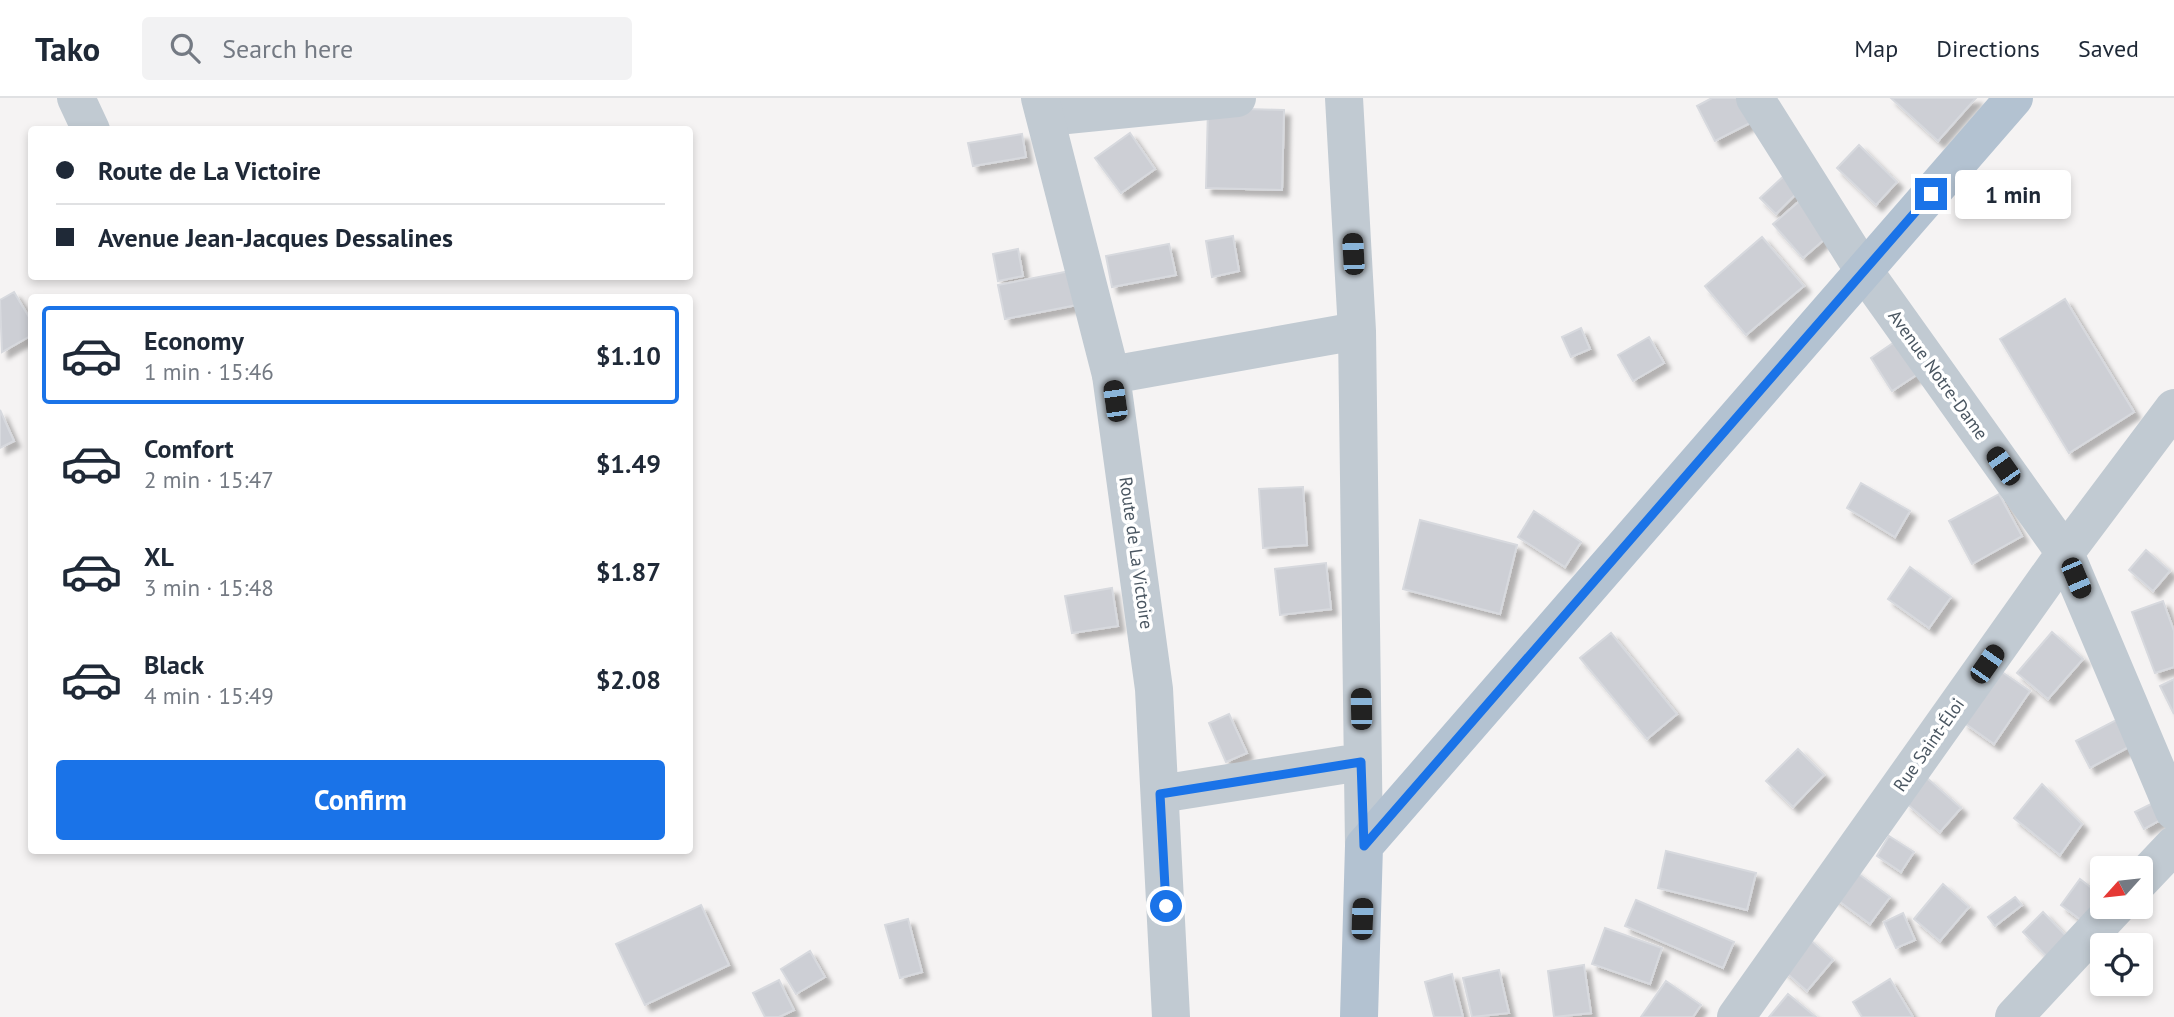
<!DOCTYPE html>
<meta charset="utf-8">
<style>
body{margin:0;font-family:"PT Sans",sans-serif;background:#f2f2f3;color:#1f2937;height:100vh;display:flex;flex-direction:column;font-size:26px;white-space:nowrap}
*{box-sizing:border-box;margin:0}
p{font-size:23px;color:#747a83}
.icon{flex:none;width:38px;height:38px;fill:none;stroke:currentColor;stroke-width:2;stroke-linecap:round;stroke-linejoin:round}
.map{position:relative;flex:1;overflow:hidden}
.details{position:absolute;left:28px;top:196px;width:665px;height:560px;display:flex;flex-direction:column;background:#fff;border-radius:7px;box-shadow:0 4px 10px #0003}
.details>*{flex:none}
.guide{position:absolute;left:28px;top:28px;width:665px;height:154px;border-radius:7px;box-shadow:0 4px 10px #0003;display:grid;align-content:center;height:154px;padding:0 28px;background:#fff}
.needle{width:46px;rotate:243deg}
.tools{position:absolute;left:2090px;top:758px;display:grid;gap:14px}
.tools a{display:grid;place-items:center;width:63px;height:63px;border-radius:7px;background:#fff;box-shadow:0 4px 10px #0003;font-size:35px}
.end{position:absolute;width:32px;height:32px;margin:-16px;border:9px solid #1a73e8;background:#fff;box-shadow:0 0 0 4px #fff}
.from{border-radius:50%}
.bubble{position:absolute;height:49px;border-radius:7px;background:#fff;box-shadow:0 4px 10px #0003;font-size:23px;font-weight:700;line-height:49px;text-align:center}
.car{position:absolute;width:21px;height:42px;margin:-21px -10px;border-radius:9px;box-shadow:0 0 5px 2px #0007;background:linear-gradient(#222 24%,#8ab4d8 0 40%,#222 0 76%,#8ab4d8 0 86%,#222 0)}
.guide b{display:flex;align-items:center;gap:24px;height:66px;font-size:26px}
.guide b+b{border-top:2px solid #e0e1e3}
.guide i{width:18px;height:18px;background:#1f2937}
ul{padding:12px 0 0;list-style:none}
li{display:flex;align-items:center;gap:21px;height:98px;margin:0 14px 10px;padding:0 14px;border:4px solid transparent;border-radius:7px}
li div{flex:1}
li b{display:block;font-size:26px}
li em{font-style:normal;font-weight:700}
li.active{border-color:#1a73e8}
li>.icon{width:63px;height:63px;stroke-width:1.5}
.button{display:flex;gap:14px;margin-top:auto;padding:14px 28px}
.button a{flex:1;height:80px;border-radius:7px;background:#1a73e8;color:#fff;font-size:28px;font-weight:700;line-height:80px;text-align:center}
header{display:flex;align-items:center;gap:42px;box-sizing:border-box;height:98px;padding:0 35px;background:#fff;border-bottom:2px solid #e0e1e3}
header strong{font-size:33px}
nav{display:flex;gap:38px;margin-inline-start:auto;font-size:24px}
.search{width:490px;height:63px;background:#f2f2f3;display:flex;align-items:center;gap:18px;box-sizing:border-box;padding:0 24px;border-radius:7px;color:#747a83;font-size:26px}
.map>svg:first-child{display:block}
</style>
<header>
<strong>Tako</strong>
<div class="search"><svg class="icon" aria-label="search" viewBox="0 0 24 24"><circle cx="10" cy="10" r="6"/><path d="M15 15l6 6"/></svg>Search here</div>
<nav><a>Map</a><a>Directions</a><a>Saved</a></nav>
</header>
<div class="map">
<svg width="2174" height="919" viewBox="0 0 2174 919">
<defs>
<filter id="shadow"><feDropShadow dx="6" dy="6" stdDeviation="2" flood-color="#0004"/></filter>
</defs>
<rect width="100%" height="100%" fill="#f5f3f3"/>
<path fill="#cdcfd5" stroke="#d7d9de" stroke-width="2" filter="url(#shadow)" d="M 1712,0 L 1742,0 L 1754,23 L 1715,43 L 1697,8 Z
M 1891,0 L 1976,0 L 1938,43 Z
M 1208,10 L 1284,12 L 1282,92 L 1206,90 Z
M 1130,35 L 1155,71 L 1121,95 L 1095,60 Z
M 1022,36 L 1026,59 L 973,68 L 968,45 Z
M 1859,47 L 1897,84 L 1876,107 L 1837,70 Z
M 1785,77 L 1800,92 L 1776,116 L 1760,100 Z
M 1803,100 L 1833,134 L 1803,160 L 1773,126 Z
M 1233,138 L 1239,173 L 1212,179 L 1206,143 Z
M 1762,139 L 1804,188 L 1746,237 L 1705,188 Z
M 1169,146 L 1176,177 L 1112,189 L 1106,158 Z
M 1018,151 L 1023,178 L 998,183 L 993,156 Z
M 1070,173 L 1077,207 L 1005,221 L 998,187 Z
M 14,194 L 32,224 L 32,237 L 2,254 L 0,202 Z
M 2065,201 L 2134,314 L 2069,355 L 2000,241 Z
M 1581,230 L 1590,251 L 1571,259 L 1562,239 Z
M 1649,239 L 1664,265 L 1633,283 L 1618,257 Z
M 1902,239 L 1924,272 L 1892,293 L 1871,260 Z
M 0,312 L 14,343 L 0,350 Z
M 1861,385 L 1910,413 L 1895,439 L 1847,410 Z
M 1303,389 L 1307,447 L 1263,450 L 1259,391 Z
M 1999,396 L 2022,438 L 1972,466 L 1949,423 Z
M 1534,413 L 1581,444 L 1565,469 L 1518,439 Z
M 1420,422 L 1517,447 L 1500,516 L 1403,491 Z
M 2146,452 L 2170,473 L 2153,493 L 2129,472 Z
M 1326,465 L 1331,511 L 1280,517 L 1275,471 Z
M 1910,469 L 1951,499 L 1929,530 L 1888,501 Z
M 1112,490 L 1118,528 L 1072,535 L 1065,498 Z
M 2163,503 L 2174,533 L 2174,569 L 2155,575 L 2132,514 Z
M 2052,534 L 2083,561 L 2048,601 L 2017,575 Z
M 1611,535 L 1677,616 L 1647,641 L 1580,560 Z
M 1999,572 L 2030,593 L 1994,646 L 1963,624 Z
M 2174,581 L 2174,616 L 2160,588 Z
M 1229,616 L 1247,655 L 1226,664 L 1209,625 Z
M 2122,619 L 2136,645 L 2090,670 L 2076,643 Z
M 1798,651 L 1824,677 L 1793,709 L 1766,683 Z
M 1927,680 L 1961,710 L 1940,734 L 1906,705 Z
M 2042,686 L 2082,726 L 2060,757 L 2014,720 Z
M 2159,702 L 2168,718 L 2144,731 L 2135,714 Z
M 1889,738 L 1914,754 L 1901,774 L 1877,758 Z
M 1666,753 L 1756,775 L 1747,812 L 1658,790 Z
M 1852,771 L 1890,799 L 1870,826 L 1832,798 Z
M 2080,781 L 2102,798 L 2085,825 L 2061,807 Z
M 1943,786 L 1969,809 L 1940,843 L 1914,821 Z
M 2015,799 L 2022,807 L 1995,828 L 1988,819 Z
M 1636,802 L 1734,844 L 1723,870 L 1625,828 Z
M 701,807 L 729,867 L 645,907 L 616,846 Z
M 2043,814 L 2072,844 L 2051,863 L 2023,834 Z
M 1903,815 L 1915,842 L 1896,850 L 1884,824 Z
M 908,821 L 922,874 L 900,880 L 885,827 Z
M 1605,830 L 1662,850 L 1650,886 L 1592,866 Z
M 1808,840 L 1833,862 L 1807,893 L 1782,871 Z
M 810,853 L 825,879 L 796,896 L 781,871 Z
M 1584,867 L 1591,915 L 1554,919 L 1548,873 Z
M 1499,872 L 1509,915 L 1472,919 L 1463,880 Z
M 1452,876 L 1463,919 L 1434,919 L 1425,884 Z
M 1890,881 L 1913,919 L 1862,919 L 1853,904 Z
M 779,882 L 794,912 L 779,919 L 765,919 L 753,895 Z
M 1666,883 L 1701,907 L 1693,919 L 1641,919 Z
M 1788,896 L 1816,919 L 1769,919 Z"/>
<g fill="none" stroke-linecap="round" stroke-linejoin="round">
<path stroke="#c1cad2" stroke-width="38" d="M 76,0 L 91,32
M 1344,0 L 1357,233 L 1364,748
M 1755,0 L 1864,173 L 2065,455 L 2174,713
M 1047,19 L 1237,0
M 1111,277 L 1357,233
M 1160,696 L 1361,664
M 2140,783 L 2174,747
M 1736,919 L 2065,455 L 2174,310
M 2014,919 L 2117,808"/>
<path stroke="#c1cad2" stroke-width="38" d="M 1040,0 L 1111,277 L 1154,591 L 1171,919"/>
<path stroke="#b3c2d1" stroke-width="38" d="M 1359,919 L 1364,748 L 2014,0"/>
</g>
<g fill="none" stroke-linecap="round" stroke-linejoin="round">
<path stroke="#1a73e8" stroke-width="9" d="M 1166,808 L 1160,696 L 1361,664 L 1364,748 L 1931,96"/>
</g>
<g text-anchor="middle" stroke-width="7" stroke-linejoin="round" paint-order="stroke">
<g font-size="18" fill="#4a5661" stroke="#fff">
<text transform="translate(1938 277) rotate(54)" y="6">Avenue Notre-Dame</text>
<text transform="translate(1136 455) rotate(82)" y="6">Route de La Victoire</text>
<text transform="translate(1929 647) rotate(-55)" y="6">Rue Saint-Éloi</text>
</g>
</g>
</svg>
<div class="tools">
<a><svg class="needle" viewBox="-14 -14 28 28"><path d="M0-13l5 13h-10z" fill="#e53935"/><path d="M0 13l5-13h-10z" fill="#747a83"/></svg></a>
<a><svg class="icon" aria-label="locate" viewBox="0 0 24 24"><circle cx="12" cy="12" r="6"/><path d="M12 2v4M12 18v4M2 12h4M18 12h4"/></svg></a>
</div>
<i class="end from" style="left:1166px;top:808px"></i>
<i class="end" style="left:1931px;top:96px"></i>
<div class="bubble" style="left:1955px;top:72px;width:116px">1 min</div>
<i class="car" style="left:1353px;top:156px;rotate:357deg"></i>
<i class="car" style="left:1115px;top:303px;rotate:352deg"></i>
<i class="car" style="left:2003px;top:368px;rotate:325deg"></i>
<i class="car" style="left:2076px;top:480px;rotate:157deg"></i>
<i class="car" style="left:1987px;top:566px;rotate:35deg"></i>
<i class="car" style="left:1361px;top:611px;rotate:359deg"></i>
<i class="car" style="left:1362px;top:821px;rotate:2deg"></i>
<div class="guide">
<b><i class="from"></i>Route de La Victoire</b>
<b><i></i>Avenue Jean-Jacques Dessalines</b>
</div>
<section class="details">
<ul>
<li class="active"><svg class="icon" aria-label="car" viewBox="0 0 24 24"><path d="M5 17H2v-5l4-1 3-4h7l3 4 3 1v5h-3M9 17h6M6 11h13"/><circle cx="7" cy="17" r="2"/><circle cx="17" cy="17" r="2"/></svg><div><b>Economy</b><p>1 min · 15:46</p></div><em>$1.10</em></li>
<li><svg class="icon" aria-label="car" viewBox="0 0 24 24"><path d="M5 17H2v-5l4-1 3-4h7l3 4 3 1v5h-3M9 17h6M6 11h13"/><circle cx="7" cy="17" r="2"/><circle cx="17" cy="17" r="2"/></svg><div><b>Comfort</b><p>2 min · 15:47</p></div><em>$1.49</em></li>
<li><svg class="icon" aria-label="car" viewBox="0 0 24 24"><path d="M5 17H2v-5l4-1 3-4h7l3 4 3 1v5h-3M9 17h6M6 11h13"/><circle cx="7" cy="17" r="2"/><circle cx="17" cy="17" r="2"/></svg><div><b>XL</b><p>3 min · 15:48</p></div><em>$1.87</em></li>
<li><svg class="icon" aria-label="car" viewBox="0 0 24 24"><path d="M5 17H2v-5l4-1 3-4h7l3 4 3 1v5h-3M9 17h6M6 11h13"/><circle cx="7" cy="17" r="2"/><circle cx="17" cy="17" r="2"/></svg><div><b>Black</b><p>4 min · 15:49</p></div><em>$2.08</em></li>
</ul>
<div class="button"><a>Confirm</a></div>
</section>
</div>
